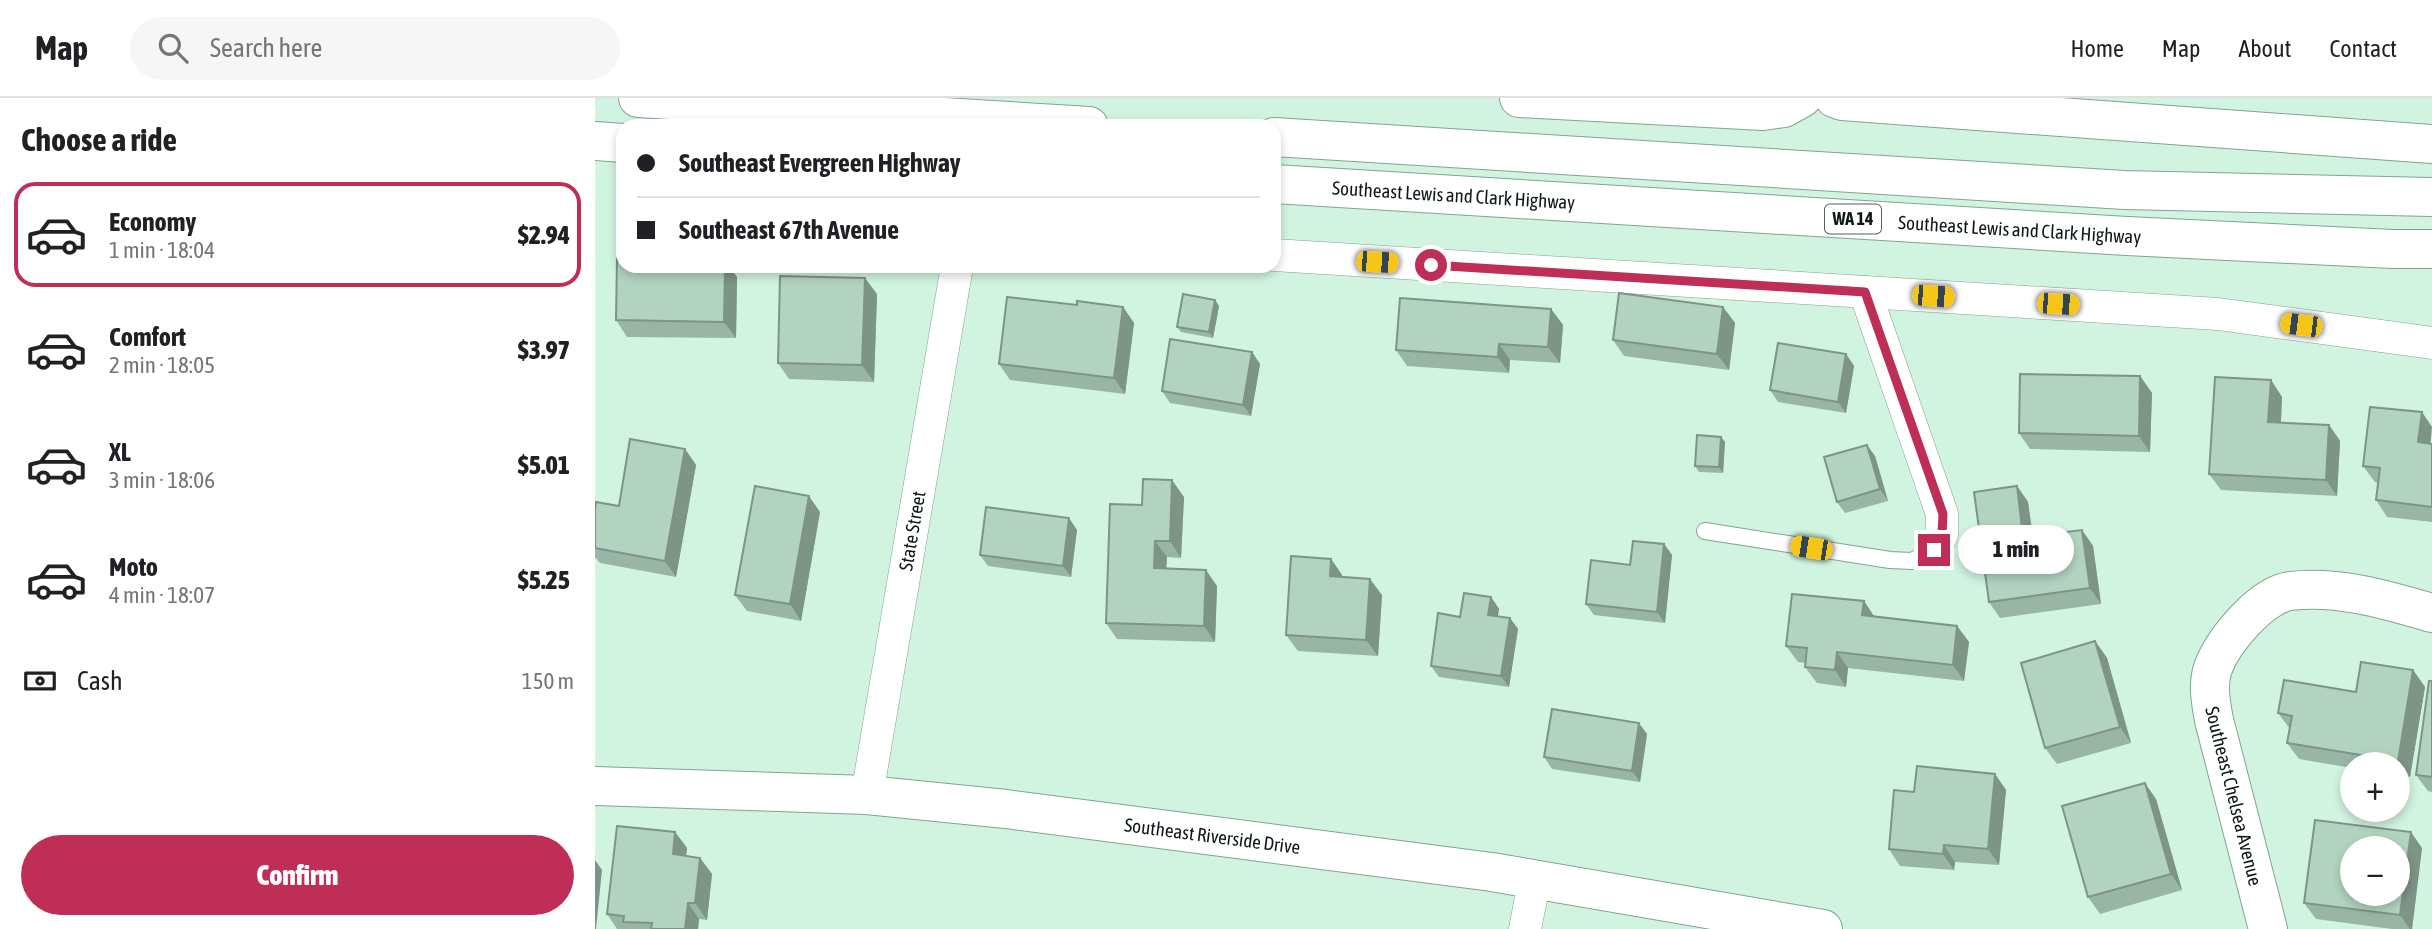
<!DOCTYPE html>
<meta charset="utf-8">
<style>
body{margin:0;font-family:"Asap Condensed",sans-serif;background:#f6f6f6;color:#202124;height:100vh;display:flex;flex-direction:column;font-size:26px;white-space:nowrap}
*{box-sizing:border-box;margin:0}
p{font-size:23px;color:#757577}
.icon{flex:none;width:38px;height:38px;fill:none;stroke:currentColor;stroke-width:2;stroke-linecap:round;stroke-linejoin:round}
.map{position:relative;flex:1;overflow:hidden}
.details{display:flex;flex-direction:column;background:#fff;width:595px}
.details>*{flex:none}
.banner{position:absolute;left:21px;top:21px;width:665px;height:154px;border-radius:21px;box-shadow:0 4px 10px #0003;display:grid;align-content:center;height:154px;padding:0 21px;background:#fff}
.tools{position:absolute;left:1745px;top:654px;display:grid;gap:14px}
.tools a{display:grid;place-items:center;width:70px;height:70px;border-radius:50%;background:#fff;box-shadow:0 4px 10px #0003;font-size:35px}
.end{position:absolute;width:32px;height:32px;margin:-16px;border:9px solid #be2e56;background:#fff;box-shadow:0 0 0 4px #fff}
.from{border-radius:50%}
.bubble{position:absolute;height:49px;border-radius:24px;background:#fff;box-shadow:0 4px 10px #0003;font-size:23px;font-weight:800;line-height:49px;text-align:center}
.car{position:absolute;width:21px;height:42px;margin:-21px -10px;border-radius:9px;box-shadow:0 0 5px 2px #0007;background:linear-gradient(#f5c518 24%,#345 0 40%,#f5c518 0 76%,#345 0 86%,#f5c518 0)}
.banner b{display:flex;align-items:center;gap:24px;height:66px;font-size:26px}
.banner b+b{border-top:2px solid #e0e0e0}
.banner i{width:18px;height:18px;background:#202124}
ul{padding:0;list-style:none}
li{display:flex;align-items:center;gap:21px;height:105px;margin:0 14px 10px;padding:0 7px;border:4px solid transparent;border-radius:21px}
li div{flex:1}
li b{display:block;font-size:26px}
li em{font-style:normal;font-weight:800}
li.on{border-color:#be2e56}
li>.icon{width:63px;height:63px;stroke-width:1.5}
h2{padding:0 21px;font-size:32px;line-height:84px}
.pay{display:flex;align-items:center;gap:18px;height:77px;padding:0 21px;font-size:26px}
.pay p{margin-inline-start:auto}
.button{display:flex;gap:14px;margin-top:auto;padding:14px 21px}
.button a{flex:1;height:80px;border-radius:42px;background:#be2e56;color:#fff;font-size:28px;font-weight:800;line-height:80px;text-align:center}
header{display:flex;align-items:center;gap:42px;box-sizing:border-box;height:98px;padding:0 35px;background:#fff;border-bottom:2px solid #e0e0e0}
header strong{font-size:33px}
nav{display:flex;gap:38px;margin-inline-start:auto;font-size:24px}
.search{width:490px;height:63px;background:#f6f6f6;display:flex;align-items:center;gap:18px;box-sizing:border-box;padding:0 24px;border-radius:38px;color:#757577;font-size:26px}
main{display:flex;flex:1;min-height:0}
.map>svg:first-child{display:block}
</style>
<header>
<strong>Map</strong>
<div class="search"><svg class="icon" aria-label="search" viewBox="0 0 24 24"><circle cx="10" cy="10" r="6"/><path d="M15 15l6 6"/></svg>Search here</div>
<nav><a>Home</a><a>Map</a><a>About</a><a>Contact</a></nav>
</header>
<main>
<section class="details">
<h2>Choose a ride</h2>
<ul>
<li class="on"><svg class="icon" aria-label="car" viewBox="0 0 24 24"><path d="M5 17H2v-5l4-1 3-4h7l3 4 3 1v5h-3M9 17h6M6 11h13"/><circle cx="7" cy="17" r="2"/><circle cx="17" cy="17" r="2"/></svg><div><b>Economy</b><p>1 min · 18:04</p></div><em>$2.94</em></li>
<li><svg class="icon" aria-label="car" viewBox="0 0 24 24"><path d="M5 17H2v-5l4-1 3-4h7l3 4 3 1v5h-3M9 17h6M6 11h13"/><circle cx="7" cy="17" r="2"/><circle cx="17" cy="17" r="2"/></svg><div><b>Comfort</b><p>2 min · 18:05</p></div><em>$3.97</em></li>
<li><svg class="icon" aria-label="car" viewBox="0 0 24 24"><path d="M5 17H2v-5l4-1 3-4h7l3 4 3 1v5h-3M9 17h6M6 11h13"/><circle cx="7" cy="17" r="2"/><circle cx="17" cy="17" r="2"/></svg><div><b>XL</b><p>3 min · 18:06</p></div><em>$5.01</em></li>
<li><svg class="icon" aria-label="car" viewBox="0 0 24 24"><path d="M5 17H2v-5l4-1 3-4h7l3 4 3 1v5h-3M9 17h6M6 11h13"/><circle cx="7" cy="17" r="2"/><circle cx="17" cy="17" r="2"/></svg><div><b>Moto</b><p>4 min · 18:07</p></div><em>$5.25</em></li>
</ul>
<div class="pay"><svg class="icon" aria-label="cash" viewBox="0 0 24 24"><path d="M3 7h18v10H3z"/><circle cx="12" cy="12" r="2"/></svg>Cash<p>150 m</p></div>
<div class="button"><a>Confirm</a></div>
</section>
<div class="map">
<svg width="1837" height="831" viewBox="0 0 1837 831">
<rect width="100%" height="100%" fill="#d1f4e0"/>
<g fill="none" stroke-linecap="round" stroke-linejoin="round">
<defs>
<path id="lane" d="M 1110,433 L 1295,462 L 1317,463 L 1339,452"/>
<g id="street">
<path d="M 679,157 L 1623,216 L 1837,245"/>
<path d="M 1270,194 L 1347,416 L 1347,437 L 1339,452"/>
<path id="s1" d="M 272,697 L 362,168"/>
<path d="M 930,831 L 940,780"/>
</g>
<g id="secondary">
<path d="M 924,0 L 1168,13 L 1189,10 L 1207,0"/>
<path id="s2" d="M 0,688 L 272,697 L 411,711 L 897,774 L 1228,831"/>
<path d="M 1673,831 L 1619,622 C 1616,605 1612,587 1618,570 C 1628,543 1666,497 1695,493 C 1743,487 1792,502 1837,515"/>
</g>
<g id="highway">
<path d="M 43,0 L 494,28"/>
<path d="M 1239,0 L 1247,3 L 1314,8 L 1837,46"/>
<path d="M 679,39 L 1529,92 L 1837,99"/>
<path d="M 0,43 L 28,45"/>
<path id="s3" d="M 679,86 L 1532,138 L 1798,151 L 1837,151"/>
</g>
</defs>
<use href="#lane" stroke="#83a391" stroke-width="18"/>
<use href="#street" stroke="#83a391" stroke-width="33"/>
<use href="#secondary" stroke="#83a391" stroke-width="40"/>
<use href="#highway" stroke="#83a391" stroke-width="40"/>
<use href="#lane" stroke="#fff" stroke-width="16"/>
<use href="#street" stroke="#fff" stroke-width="32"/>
<use href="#secondary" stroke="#fff" stroke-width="38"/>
<use href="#highway" stroke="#fff" stroke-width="38"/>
</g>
<path fill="#99b5a5" d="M 142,179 L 141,240 L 32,239 L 21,222 Z
M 282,196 L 279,284 L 194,281 L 183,265 Z
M 620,202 L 624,208 L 618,240 L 586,234 L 582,229 Z
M 482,207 L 528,209 L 539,225 L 530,296 L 415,282 L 404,266 Z
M 1128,209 L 1140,225 L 1134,272 L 1029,258 L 1018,242 Z
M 956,211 L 968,227 L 965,265 L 915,262 L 914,275 L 812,268 L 801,252 Z
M 657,254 L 665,266 L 656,318 L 575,305 L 567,293 Z
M 1251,256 L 1259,268 L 1251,315 L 1183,304 L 1175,292 Z
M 1545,278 L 1557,295 L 1555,354 L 1435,351 L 1424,335 Z
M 1676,282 L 1687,299 L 1686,324 L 1734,327 L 1745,343 L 1742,398 L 1626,392 L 1614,376 Z
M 1126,339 L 1130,344 L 1128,375 L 1104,374 L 1100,368 Z
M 1837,346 L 1837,424 L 1792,419 L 1781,402 L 1783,385 L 1780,384 L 1768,368 Z
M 90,351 L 101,367 L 81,479 L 5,465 L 0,459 L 0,412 L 24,408 Z
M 1280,358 L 1293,403 L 1250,415 L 1242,404 Z
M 1422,388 L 1433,404 L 1438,438 L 1487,432 L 1498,448 L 1506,506 L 1405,520 L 1394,504 Z
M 589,399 L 586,460 L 572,459 L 571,471 L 622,488 L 620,544 L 522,541 L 511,525 L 547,407 Z
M 225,414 L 206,523 L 152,513 L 140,497 Z
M 482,432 L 476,479 L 393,468 L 385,457 Z
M 1069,446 L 1077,457 L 1070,525 L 999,517 L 991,506 L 1035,467 Z
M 736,461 L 747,477 L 747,479 L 787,497 L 783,558 L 703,553 L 691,537 Z
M 896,499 L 904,511 L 903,518 L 915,520 L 923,531 L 914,589 L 844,579 L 836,568 L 865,519 Z
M 1269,503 L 1279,518 L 1362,528 L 1374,544 L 1369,583 L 1253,570 L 1251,589 L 1222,585 L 1210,569 L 1211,565 L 1203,564 L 1191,548 Z
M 1500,543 L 1512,560 L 1536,645 L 1462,666 L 1450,650 Z
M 1818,572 L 1830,589 L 1815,679 L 1802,677 L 1802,667 L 1757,667 L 1757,670 L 1704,661 L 1692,645 L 1695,631 L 1683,615 L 1761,594 Z
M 1837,583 L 1837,694 L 1833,693 L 1821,677 Z
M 1052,636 L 1045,684 L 957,671 L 949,659 Z
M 1400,676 L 1411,692 L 1404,767 L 1360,764 L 1359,772 L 1305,768 L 1294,751 L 1319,694 Z
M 1561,701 L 1587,792 L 1505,816 L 1493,799 Z
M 80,734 L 92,750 L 91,758 L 105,760 L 117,776 L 112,822 L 104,821 L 103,831 L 22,831 L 12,816 Z
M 1827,750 L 1817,831 L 1797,831 L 1721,821 L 1709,805 Z"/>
<path fill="#7d9486" d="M 130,168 L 134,168 L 142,179 L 141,240 L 129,224 Z
M 270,180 L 282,196 L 279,284 L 267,267 Z
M 620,202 L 624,208 L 618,240 L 614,234 Z
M 528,209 L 539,225 L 530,296 L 519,280 Z
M 1128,209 L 1140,225 L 1134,272 L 1122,256 Z
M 956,211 L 968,227 L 965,265 L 953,249 Z
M 904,246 L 915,262 L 914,275 L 903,259 Z
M 657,254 L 665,266 L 656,318 L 648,307 Z
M 1251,256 L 1259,268 L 1251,315 L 1243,304 Z
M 1545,278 L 1557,295 L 1555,354 L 1544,338 Z
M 1676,282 L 1687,299 L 1685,340 L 1673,324 Z
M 1827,314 L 1837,329 L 1834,361 L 1823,344 Z
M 1734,327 L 1745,343 L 1742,398 L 1731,382 Z
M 1126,339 L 1130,344 L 1128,375 L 1124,369 Z
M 1272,347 L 1280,358 L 1293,403 L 1285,391 Z
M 90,351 L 101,367 L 81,479 L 70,463 Z
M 577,382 L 589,399 L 586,460 L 575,443 Z
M 1422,388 L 1433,404 L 1440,456 L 1428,439 Z
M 214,398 L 225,414 L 206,523 L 195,506 Z
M 474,420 L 482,432 L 476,479 L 468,468 Z
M 1487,432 L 1498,448 L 1506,506 L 1495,490 Z
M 560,443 L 572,459 L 570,487 L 559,470 Z
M 1069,446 L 1077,457 L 1070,525 L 1062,514 Z
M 736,461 L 747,477 L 746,495 L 735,478 Z
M 611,472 L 622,488 L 620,544 L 609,528 Z
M 775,481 L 787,497 L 783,558 L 771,542 Z
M 896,499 L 904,511 L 901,528 L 893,517 Z
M 1269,503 L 1280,520 L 1267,517 Z
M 915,520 L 923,531 L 914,589 L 906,578 Z
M 1362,528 L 1374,544 L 1369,583 L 1358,567 Z
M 1500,543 L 1512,560 L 1536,645 L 1525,629 Z
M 1242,554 L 1253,570 L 1251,589 L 1240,572 Z
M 1818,572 L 1830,589 L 1815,679 L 1803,663 Z
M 1044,625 L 1052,636 L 1045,684 L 1037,673 Z
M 1400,676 L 1411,692 L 1404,767 L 1393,751 Z
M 1550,685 L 1561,701 L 1587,792 L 1576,776 Z
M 80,734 L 92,750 L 89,773 L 78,756 Z
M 1816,734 L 1827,750 L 1817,831 L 1815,831 L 1805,817 Z
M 1349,747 L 1360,764 L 1359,772 L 1348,756 Z
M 105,760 L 117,776 L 112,822 L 100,805 Z
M 0,762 L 7,772 L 1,831 L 0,831 Z
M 93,805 L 104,821 L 103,831 L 90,831 Z"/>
<path fill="#b2d3c0" stroke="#7d9486" stroke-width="2" fill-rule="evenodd" d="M 22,161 L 28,161 L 28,168 L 130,168 L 129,224 L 21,222 Z
M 185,178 L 270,180 L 267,267 L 183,265 Z
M 1024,195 L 1128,209 L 1122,256 L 1018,242 Z
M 588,196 L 620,202 L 614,234 L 582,229 Z
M 412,199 L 482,207 L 482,203 L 528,209 L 519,280 L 404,266 Z
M 805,200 L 956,211 L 953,249 L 904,246 L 903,259 L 801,252 Z
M 575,241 L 657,254 L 648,307 L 567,293 Z
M 1183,245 L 1251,256 L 1243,304 L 1175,292 Z
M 1425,276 L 1545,278 L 1544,338 L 1424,335 Z
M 1620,279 L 1676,282 L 1673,324 L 1734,327 L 1731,382 L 1614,376 Z
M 1775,309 L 1827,314 L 1823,344 L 1837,346 L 1837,409 L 1781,402 L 1785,370 L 1768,368 Z
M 1102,337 L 1126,339 L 1124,369 L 1100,368 Z
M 35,341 L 90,351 L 70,463 L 0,450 L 0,412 L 1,404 L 24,408 Z
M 1272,347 L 1285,391 L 1242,404 L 1229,359 Z
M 548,381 L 577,382 L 575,443 L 560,443 L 559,470 L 611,472 L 609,528 L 511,525 L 515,406 L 547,407 Z
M 160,388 L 214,398 L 195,506 L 140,497 Z
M 1422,388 L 1428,439 L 1487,432 L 1495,490 L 1394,504 L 1379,394 Z
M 391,409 L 474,420 L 468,468 L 385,457 Z
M 1038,443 L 1069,446 L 1062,514 L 991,506 L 996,462 L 1035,467 Z
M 696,458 L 736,461 L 735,478 L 775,481 L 771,542 L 691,537 Z
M 869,495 L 896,499 L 893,517 L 915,520 L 906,578 L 836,568 L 843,515 L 865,519 Z
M 1197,496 L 1269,503 L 1267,517 L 1362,528 L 1358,567 L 1242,554 L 1240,572 L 1210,569 L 1212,550 L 1191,548 Z
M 1500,543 L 1525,629 L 1450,650 L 1426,565 Z
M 1766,564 L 1818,572 L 1803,663 L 1692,645 L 1697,618 L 1683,615 L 1689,582 L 1761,594 Z
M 1834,583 L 1837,583 L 1837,679 L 1821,677 Z
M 957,611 L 1044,625 L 1037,673 L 949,659 Z
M 1322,668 L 1400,676 L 1393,751 L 1349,747 L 1348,756 L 1294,751 L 1299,692 L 1319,694 Z
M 1550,685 L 1576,776 L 1493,799 L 1467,708 Z
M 1720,722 L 1816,734 L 1805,817 L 1709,805 ZM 1757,751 L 1802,751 L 1802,796 L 1757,796 Z
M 22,728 L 80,734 L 78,756 L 105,760 L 100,805 L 93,805 L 90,831 L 56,831 L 57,825 L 28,824 L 29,818 L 12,816 Z"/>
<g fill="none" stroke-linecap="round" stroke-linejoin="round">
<path stroke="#be2e56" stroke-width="9" d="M 836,167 L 1270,194 L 1348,416 L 1347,437 L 1339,452"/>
</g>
<g text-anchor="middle" stroke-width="5" stroke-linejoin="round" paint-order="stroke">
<rect fill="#fff" stroke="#565e59" stroke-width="2" x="1230" y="106.5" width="56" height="29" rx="5"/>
<g font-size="18" font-weight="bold" fill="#0d1912">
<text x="1258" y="127">WA 14</text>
</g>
<g font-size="19" fill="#0d1912" stroke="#fff">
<text dy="7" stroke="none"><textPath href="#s3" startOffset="180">Southeast Lewis and Clark Highway</textPath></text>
<text dy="7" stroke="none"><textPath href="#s3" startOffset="747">Southeast Lewis and Clark Highway</textPath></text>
<text dy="7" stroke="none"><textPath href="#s1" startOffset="268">State Street</textPath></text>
<text transform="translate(1639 698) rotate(76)" y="7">Southeast Chelsea Avenue</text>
<text dy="7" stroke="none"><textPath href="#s2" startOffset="620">Southeast Riverside Drive</textPath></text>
</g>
</g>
</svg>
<div class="tools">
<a>+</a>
<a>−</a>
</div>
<i class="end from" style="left:836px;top:167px"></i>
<i class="end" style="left:1339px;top:452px"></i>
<div class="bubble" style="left:1363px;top:427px;width:116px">1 min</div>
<i class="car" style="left:782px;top:164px;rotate:93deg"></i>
<i class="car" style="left:1338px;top:198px;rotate:94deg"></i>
<i class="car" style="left:1463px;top:206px;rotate:93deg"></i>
<i class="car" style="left:1706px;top:227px;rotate:277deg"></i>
<i class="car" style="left:1216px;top:450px;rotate:279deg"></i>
<div class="banner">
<b><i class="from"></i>Southeast Evergreen Highway</b>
<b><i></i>Southeast 67th Avenue</b>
</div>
</div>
</main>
